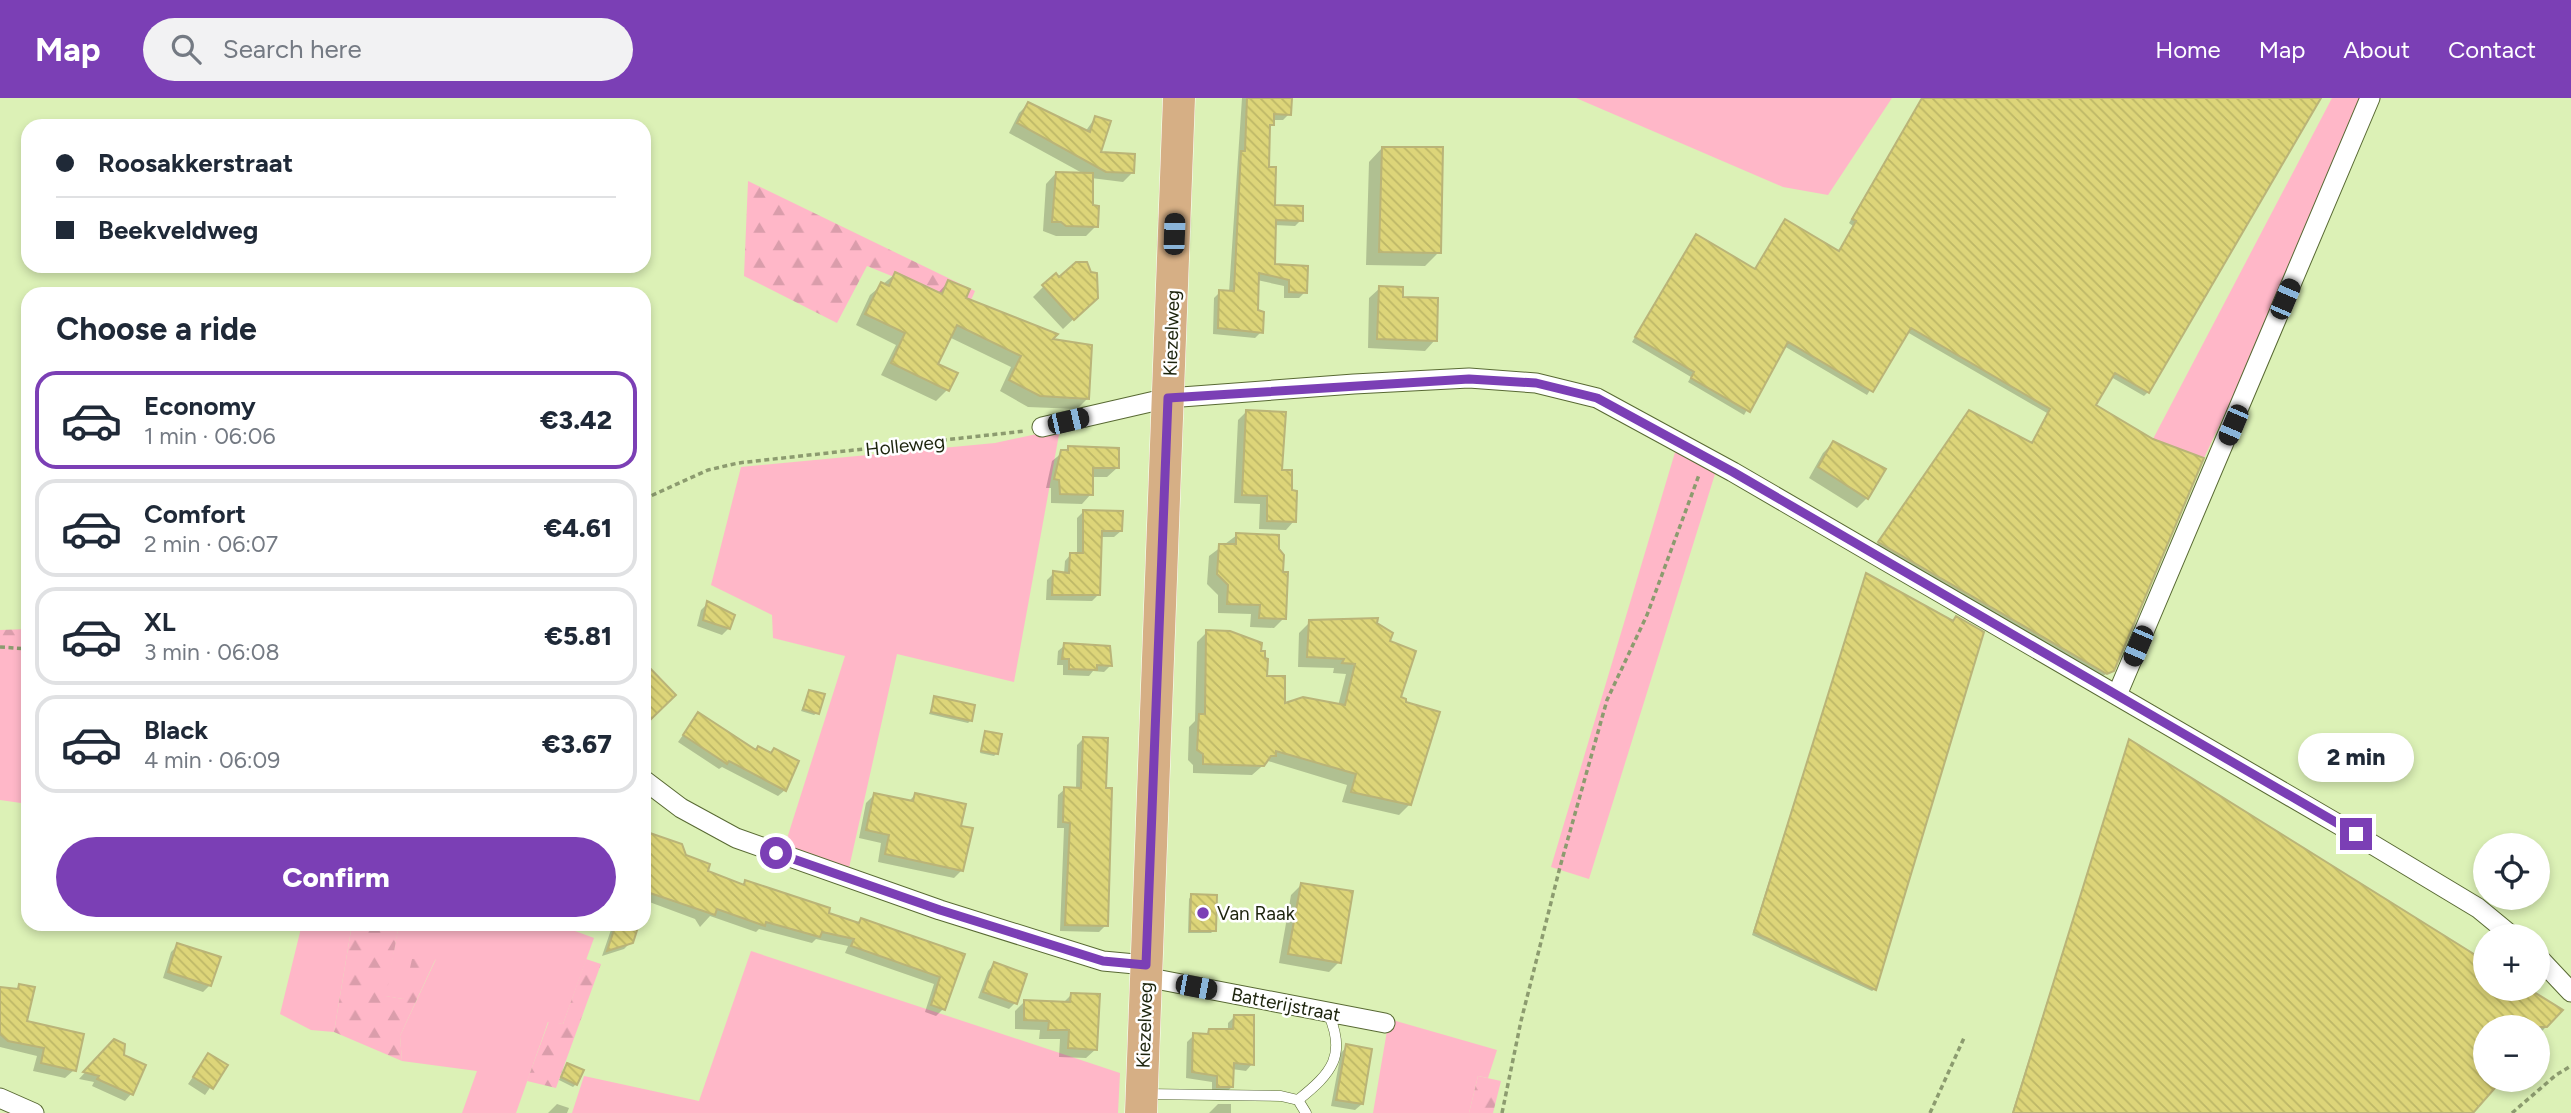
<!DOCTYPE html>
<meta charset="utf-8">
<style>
body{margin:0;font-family:Figtree,sans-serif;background:#f2f2f3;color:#1f2937;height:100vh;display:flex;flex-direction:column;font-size:26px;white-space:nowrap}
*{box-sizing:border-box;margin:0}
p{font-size:23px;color:#747a83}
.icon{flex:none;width:38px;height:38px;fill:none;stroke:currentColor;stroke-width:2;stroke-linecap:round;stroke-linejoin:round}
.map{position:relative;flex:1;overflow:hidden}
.sheet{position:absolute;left:21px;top:189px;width:630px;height:644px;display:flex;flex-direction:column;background:#fff;border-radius:21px;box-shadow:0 4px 10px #0003}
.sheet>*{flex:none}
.top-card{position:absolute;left:21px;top:21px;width:630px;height:154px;border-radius:21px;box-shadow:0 4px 10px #0003;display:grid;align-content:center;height:154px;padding:0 35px;background:#fff}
.tools{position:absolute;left:2473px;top:735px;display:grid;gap:14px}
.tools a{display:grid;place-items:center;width:77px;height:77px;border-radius:50%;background:#fff;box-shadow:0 4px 10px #0003;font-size:35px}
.end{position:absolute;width:32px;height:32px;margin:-16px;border:9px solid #7b3fb5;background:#fff;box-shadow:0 0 0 4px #fff}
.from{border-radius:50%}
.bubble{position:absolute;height:49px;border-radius:24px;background:#fff;box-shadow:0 4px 10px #0003;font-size:23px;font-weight:800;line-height:49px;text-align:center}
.car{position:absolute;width:21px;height:42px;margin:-21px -10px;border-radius:9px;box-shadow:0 0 5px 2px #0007;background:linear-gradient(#222 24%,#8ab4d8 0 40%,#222 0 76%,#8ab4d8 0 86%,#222 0)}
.top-card b{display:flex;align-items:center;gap:24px;height:66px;font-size:26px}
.top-card b+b{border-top:2px solid #e0e1e3}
.top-card i{width:18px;height:18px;background:#1f2937}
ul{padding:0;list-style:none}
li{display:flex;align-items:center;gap:21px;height:98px;margin:0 14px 10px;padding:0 21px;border:4px solid #e0e1e3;border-radius:21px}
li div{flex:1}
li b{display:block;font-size:26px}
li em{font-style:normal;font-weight:800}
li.active{border-color:#7b3fb5}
li>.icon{width:63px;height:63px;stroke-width:1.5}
h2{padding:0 35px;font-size:32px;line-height:84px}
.action{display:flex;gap:14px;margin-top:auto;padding:14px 35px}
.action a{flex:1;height:80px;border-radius:42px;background:#7b3fb5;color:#fff;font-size:28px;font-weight:800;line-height:80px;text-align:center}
header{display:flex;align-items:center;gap:42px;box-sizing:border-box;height:98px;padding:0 35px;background:#7b3fb5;color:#fff}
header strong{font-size:33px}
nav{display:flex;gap:38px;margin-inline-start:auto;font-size:24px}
.search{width:490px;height:63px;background:#f2f2f3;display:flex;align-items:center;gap:18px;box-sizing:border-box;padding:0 24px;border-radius:38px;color:#747a83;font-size:26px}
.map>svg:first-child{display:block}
</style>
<header>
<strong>Map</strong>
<div class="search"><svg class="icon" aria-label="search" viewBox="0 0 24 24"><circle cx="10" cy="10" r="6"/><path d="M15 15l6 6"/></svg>Search here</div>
<nav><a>Home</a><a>Map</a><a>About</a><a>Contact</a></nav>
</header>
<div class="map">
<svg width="2571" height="1015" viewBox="0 0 2571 1015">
<defs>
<pattern id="forest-firs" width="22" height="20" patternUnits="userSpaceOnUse" patternTransform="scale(1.75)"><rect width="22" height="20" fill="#ffb7c8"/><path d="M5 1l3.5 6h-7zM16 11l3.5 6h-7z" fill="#da9dab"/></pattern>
<pattern id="building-back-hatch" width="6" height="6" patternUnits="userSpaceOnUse" patternTransform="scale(1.75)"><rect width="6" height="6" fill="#ddd579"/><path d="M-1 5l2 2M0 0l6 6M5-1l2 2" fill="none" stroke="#bdb767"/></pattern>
</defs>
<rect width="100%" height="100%" fill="#dcf1b6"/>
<path fill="#ffb7c8" d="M 1576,0 L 1892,0 L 1828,97 L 1783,89 Z
M 2332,0 L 2362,0 L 2283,192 L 2204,360 L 2153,341 Z
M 1060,331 L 1014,584 L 897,556 L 849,770 L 784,750 L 845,558 L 773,540 L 772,517 L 711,487 L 741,369 L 995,345 Z
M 1676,351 L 1715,376 L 1589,781 L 1551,769 Z
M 0,561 L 28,561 L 28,706 L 0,702 Z
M 302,826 L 352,826 L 334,934 L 311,932 L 280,916 Z
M 399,826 L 556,826 L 594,840 L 563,926 L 548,924 L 516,1015 L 462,1015 L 477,973 L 402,963 L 400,938 L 436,861 L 403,901 L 385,898 Z
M 751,853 L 1120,975 L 1118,1015 L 572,1015 L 584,978 L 699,1003 Z
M 1389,921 L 1497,952 L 1488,980 L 1478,978 L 1469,1015 L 1373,1015 Z"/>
<path fill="url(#forest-firs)" d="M 748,83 L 975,193 L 968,209 L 867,168 L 837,225 L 744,178 Z
M 28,531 L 28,561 L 0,561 L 0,532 Z
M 352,826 L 399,826 L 386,898 L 403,901 L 412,861 L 436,860 L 400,938 L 402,963 L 334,934 Z
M 586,861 L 601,866 L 556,990 L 527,983 L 549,923 L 563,926 Z
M 1478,978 L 1501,983 L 1493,1015 L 1469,1015 Z"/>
<path fill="#0003" d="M 1242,0 L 1291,0 L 1289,16 L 1283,22 L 1272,22 L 1268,31 L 1267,70 L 1273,109 L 1301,122 L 1295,128 L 1274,127 L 1273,168 L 1305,194 L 1299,200 L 1284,200 L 1284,188 L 1257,182 L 1257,214 L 1261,234 L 1255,240 L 1213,236 L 1214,200 L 1220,194 L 1229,194 Z
M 1922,0 L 2319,0 L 2148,294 L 2144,298 L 2111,279 L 2094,308 L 2112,572 L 2100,580 L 1875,449 L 1969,314 L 2031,347 L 2047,315 L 1907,234 L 1867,297 L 1784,248 L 1744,317 L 1688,284 L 1691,279 L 1632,244 L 1696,139 L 1754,172 L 1785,123 L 1838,154 L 1853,128 L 1849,125 Z
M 1028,6 L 1085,34 L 1095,20 L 1099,55 L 1133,74 L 1123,84 L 1091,80 L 1091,109 L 1096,128 L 1086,138 L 1056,138 L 1043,133 L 1046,86 L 1056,75 L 1084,76 L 1009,35 L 1019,15 Z
M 1382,50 L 1439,154 L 1425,168 L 1366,167 L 1369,64 Z
M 895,176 L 937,196 L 948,184 L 964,201 L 1049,243 L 1088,300 L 1077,311 L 1028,309 L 1000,293 L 1011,269 L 949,239 L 936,266 L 956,276 L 947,292 L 936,303 L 881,277 L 896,247 L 856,227 L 870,197 Z
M 1055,177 L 1085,210 L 1063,231 L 1033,199 Z
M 1380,190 L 1401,200 L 1435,242 L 1425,253 L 1368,250 L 1369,200 Z
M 1247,313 L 1280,374 L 1294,423 L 1286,432 L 1259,431 L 1260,406 L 1234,405 L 1238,322 Z
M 1833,345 L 1867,400 L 1857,410 L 1809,380 L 1823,355 Z
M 1068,350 L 1117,370 L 1107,379 L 1091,379 L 1091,396 L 1082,406 L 1051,405 L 1051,390 L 1046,390 L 1052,363 Z
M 1083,414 L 1121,433 L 1114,439 L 1100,439 L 1098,497 L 1092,503 L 1046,502 L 1047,482 L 1054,475 L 1064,476 L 1065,463 L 1071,456 L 1077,457 L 1077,420 Z
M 1237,437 L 1284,520 L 1274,530 L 1250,529 L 1251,516 L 1218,515 L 1218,497 L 1207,486 L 1209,458 Z
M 1866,477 L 1875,891 L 1872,893 L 1752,837 Z
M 708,505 L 729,530 L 722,537 L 697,528 L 701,512 Z
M 1310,524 L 1375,526 L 1388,544 L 1399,600 L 1410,706 L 1399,717 L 1342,704 L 1347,687 L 1268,663 L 1252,677 L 1193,675 L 1193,667 L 1188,662 L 1189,629 L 1195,623 L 1197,544 L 1207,534 L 1260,554 L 1266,580 L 1283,607 L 1338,608 L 1346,576 L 1333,575 L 1334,570 L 1298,569 L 1299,535 Z
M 1065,547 L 1111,567 L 1104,574 L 1093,573 L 1089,578 L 1063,577 L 1063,567 L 1057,567 L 1058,553 Z
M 809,594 L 817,615 L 814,617 L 801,613 Z
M 935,600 L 971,622 L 968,625 L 929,616 Z
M 698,616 L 785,692 L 778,698 L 722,669 L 719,671 L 678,644 Z
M 986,635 L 997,655 L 994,658 L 980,655 Z
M 1083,641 L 1106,827 L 1099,834 L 1060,833 L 1064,730 L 1057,730 L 1058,697 L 1065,691 L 1076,691 L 1077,647 Z
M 2129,643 L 2485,865 L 2485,891 L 2526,891 L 2560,912 L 2538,938 L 2538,929 L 2485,929 L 2485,982 L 2499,982 L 2471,1015 L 2012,1015 Z
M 874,697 L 908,704 L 915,697 L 959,729 L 962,772 L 954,780 L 878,764 L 881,745 L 859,740 L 866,705 Z
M 644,705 L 649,707 L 644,723 Z
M 644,735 L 706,774 L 742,788 L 746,784 L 857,826 L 862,822 L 962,857 L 943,911 L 936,918 L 925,914 L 934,886 L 845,855 L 848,848 L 816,841 L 812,845 L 759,831 L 756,834 L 710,818 L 700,829 L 695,821 L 644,802 Z
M 1301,787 L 1339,864 L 1329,874 L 1279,865 L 1291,797 Z
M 1191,798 L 1214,832 L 1211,835 L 1188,835 L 1189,801 Z
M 613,826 L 638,826 L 631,844 L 624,851 L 602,858 Z
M 178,847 L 210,887 L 203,894 L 163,880 L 171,854 Z
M 994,866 L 1015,905 L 1009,911 L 978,900 L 988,873 Z
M 20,888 L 25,925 L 74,972 L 65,980 L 33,973 L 37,958 L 0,949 L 0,891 L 15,892 Z
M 1071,897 L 1096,951 L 1086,960 L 1059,959 L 1060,941 L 1039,941 L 1040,932 L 1015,931 L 1015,913 L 1024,904 L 1063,905 Z
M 1235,918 L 1252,966 L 1246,973 L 1232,971 L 1232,989 L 1225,995 L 1212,995 L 1212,984 L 1186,980 L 1187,944 L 1194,937 L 1205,938 L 1209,933 L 1228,933 L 1228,925 Z
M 114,943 L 122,958 L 131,996 L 125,1003 L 92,988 L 94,984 L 79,981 Z
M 1347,948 L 1362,1006 L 1355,1012 L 1331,1008 L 1341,955 Z
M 208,957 L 225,968 L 205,997 L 188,986 Z
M 565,970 L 576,986 L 573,989 L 559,982 Z
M 557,1006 L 569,1010 L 567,1015 L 548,1015 Z
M 1218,1006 L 1231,1006 L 1231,1015 L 1209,1015 Z"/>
<path fill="url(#building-back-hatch)" stroke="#bab478" stroke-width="2" d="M 1247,0 L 1292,0 L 1291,17 L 1274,16 L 1274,27 L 1270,27 L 1269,69 L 1276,69 L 1275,107 L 1303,108 L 1303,123 L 1276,122 L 1275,166 L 1308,168 L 1307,195 L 1289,194 L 1289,182 L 1259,175 L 1258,212 L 1264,214 L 1263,235 L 1218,230 L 1219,192 L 1234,193 L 1241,53 L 1245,53 Z
M 1922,0 L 2321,0 L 2149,295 L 2115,275 L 2096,307 L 2153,341 L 2204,360 L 2114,573 L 2107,576 L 1878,444 L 1969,312 L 2032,345 L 2050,311 L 1911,230 L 1873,294 L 1788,244 L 1750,314 L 1691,280 L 1694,274 L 1635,239 L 1696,136 L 1755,171 L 1785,121 L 1839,153 L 1856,123 L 1852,121 Z
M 1028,4 L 1090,34 L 1095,18 L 1111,23 L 1101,54 L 1135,56 L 1134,75 L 1106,74 L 1017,25 Z
M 1382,49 L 1443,49 L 1441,155 L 1379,154 Z
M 1056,74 L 1093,75 L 1093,107 L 1099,108 L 1098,129 L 1066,128 L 1061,124 L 1052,124 Z
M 1076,164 L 1087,164 L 1091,174 L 1097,175 L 1098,200 L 1074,222 L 1042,187 L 1056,175 L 1059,179 Z
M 895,174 L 942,196 L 948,182 L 970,191 L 966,200 L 1058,236 L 1053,241 L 1092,247 L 1089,301 L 1040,298 L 1009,282 L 1021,258 L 957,227 L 938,266 L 958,275 L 949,293 L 891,265 L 905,235 L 865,216 L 881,184 L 889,188 Z
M 1379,188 L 1403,189 L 1403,199 L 1438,200 L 1437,243 L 1377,241 Z
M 1246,312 L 1286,314 L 1282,372 L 1292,372 L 1292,392 L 1297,393 L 1296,424 L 1267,423 L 1267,398 L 1242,397 Z
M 1833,343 L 1886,371 L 1868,401 L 1818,369 Z
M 1068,348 L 1119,350 L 1119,370 L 1093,370 L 1093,397 L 1060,396 L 1059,382 L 1054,381 L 1061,352 L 1068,352 Z
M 1083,412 L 1123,413 L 1122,433 L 1102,433 L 1100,497 L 1052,497 L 1053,473 L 1069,475 L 1070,455 L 1083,455 Z
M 1236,435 L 1279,437 L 1279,451 L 1284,457 L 1283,474 L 1288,474 L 1286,521 L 1259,520 L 1260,507 L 1227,506 L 1228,487 L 1217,476 L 1219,446 L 1236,446 Z
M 1866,475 L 1953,523 L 1956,518 L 1984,534 L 1876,892 L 1754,834 Z
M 707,503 L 735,517 L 730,531 L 703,522 Z
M 1378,520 L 1377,525 L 1393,535 L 1390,543 L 1416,553 L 1401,599 L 1406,601 L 1406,604 L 1440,614 L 1411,707 L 1351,694 L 1356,676 L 1276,653 L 1276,658 L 1271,658 L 1264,668 L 1203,666 L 1203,656 L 1197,652 L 1199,616 L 1205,616 L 1206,532 L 1230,533 L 1262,545 L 1261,553 L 1265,553 L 1265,560 L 1268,561 L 1267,578 L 1285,578 L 1285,605 L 1303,599 L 1345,607 L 1355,566 L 1342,565 L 1344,561 L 1307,559 L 1309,522 Z
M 1064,545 L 1110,548 L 1112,568 L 1097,567 L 1097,572 L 1069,571 L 1069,561 L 1062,561 Z
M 644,564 L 676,597 L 644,628 Z
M 809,592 L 825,596 L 819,616 L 803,611 Z
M 934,598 L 975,607 L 972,623 L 931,614 Z
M 698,614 L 756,652 L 758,648 L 771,655 L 774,650 L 799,663 L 786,693 L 729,663 L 727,666 L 683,637 Z
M 985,633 L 1002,636 L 998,656 L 981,653 Z
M 1083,639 L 1108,640 L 1106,690 L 1112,690 L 1108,828 L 1065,827 L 1070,725 L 1063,724 L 1064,689 L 1081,690 Z
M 2129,641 L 2485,863 L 2485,891 L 2529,891 L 2563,912 L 2547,929 L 2485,929 L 2485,982 L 2502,982 L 2473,1015 L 2013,1015 Z
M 874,695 L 913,703 L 915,695 L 966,706 L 961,728 L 973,730 L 963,773 L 885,756 L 889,737 L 866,732 Z
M 644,733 L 682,746 L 686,757 L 710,766 L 708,773 L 744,787 L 745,782 L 830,810 L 829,815 L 859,825 L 861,820 L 965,856 L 945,912 L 931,907 L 940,879 L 851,848 L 854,841 L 822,834 L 820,839 L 766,824 L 765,828 L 717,811 L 715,817 L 644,793 Z
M 1301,785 L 1353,793 L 1341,865 L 1288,856 Z
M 1191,796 L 1217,797 L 1216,833 L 1190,833 Z
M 616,826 L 639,826 L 633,845 L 607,853 Z
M 177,845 L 221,859 L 211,888 L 168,874 Z
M 994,864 L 1027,876 L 1017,906 L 983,894 Z
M 19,886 L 35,889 L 27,923 L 84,936 L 76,973 L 41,965 L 44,950 L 8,943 L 0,936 L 0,889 L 18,891 Z
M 1071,895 L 1100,896 L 1097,952 L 1068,950 L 1069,932 L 1048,932 L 1049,923 L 1024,922 L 1024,902 L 1070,904 Z
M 1234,917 L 1254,917 L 1254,967 L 1234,965 L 1233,989 L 1217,989 L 1217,978 L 1192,974 L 1193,935 L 1208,936 L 1209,931 L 1233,931 Z
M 114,941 L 125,946 L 124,957 L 146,967 L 133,997 L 97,981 L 99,978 L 83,974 Z
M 1346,946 L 1372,951 L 1363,1006 L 1336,1002 Z
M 208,955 L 228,967 L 213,991 L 193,979 Z
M 567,965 L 584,972 L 577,987 L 561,979 Z"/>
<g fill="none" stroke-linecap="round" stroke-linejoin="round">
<defs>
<path id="service" d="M 1145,996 L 1281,998 L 1298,1002 L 1306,1015
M 1298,1002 C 1332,975 1347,957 1328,915"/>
<path id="minor" d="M 1042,329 L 1168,300 L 1354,286 L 1469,280 L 1536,285 L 1597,300 L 1733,374 L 2355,736 L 2478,810 L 2512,838
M 2117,597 L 2370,0
M 644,682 L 681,710 L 736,740 L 940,812 L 1103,863 L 1146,867
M 2538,859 L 2571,894
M 1145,879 L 1385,925
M 0,1000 L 34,1015"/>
<path id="primary" d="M 1141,1015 L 1179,0"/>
</defs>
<use href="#service" stroke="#586933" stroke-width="11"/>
<use href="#minor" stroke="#586933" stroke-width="21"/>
<use href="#primary" stroke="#fff" stroke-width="33"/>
<path stroke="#8c9b6f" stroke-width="3.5" stroke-dasharray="5 3.5" stroke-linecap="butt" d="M 644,401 L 708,372 L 738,365 L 1025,333
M 0,549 L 28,551
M 1502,1015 L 1521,923 L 1560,769 L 1607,602 L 1647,517 L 1699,377
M 1930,1015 L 1964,940
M 2512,1015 L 2556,977 L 2571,968"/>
<use href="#service" stroke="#fff" stroke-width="10"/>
<use href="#minor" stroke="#fff" stroke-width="19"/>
<use href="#primary" stroke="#d6af85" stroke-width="32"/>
</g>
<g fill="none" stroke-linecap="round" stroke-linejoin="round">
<path stroke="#7b3fb5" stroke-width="9" d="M 776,755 L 940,812 L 1103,863 L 1146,867 L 1168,300 L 1469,281 L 1536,285 L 1597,300 L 1733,374 L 2356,736"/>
</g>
<circle fill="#7b3fb5" stroke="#fff" stroke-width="2.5" cx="1203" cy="815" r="7"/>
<g text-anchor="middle" stroke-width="5" stroke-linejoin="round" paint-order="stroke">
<g font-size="19" fill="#1d240d" stroke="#fff">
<text transform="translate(1171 235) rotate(-88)" y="7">Kiezelweg</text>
<text transform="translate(905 347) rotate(-6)" y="7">Holleweg</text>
<text transform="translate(1286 906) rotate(11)" y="7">Batterijstraat</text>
<text transform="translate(1144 927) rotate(-88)" y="7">Kiezelweg</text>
</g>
<g font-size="19" fill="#1d240d" stroke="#fff" text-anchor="start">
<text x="1217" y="822">Van Raak</text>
</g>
</g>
</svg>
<div class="tools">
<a><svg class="icon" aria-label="locate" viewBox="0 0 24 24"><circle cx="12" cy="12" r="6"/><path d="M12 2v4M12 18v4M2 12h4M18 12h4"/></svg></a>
<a>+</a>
<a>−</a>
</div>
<i class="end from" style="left:776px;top:755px"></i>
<i class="end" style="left:2356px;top:736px"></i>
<div class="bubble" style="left:2298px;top:635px;width:116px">2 min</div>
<i class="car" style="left:1174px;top:136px;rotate:2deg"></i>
<i class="car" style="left:2285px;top:201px;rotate:23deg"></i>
<i class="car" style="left:1068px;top:323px;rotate:77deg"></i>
<i class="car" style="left:2233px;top:327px;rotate:203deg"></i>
<i class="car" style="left:2138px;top:548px;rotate:203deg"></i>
<i class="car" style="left:1196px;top:889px;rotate:101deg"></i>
<div class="top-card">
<b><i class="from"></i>Roosakkerstraat</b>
<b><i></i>Beekveldweg</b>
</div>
<section class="sheet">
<h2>Choose a ride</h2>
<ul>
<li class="active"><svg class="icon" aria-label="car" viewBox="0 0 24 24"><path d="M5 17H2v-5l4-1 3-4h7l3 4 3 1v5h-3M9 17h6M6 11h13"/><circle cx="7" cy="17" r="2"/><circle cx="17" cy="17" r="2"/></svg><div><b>Economy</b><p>1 min · 06:06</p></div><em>€3.42</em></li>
<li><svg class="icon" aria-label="car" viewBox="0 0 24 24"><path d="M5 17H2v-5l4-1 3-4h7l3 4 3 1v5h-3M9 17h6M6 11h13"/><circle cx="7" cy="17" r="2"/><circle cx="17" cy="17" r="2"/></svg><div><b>Comfort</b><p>2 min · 06:07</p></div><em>€4.61</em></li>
<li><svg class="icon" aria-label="car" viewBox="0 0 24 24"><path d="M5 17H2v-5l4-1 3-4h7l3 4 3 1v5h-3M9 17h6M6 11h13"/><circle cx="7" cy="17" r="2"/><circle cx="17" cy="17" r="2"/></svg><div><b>XL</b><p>3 min · 06:08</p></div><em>€5.81</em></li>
<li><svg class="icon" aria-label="car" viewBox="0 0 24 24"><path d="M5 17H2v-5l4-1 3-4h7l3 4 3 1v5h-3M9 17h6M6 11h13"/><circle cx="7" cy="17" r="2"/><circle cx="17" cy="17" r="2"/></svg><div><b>Black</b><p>4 min · 06:09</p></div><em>€3.67</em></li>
</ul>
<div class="action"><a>Confirm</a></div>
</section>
</div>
